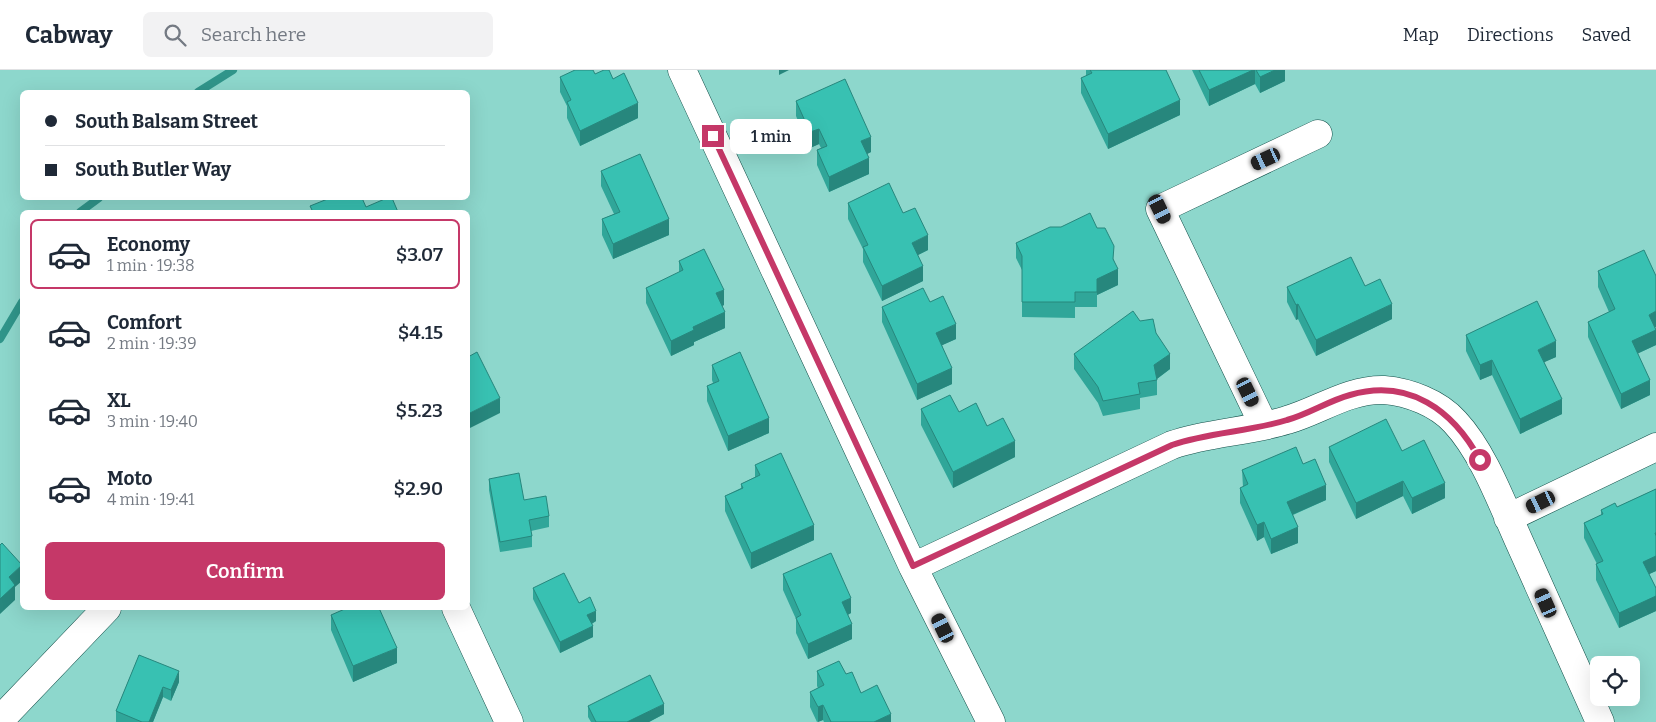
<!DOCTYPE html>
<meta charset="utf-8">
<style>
body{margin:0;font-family:Bitter,serif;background:#f2f2f3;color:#1f2937;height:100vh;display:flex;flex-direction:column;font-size:19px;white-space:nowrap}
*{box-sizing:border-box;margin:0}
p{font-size:16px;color:#747a83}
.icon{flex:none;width:28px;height:28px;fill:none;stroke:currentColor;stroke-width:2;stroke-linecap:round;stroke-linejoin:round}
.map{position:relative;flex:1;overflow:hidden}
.drawer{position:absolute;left:20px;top:140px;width:450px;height:400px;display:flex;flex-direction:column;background:#fff;border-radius:8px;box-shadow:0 5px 20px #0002}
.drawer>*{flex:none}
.top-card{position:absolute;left:20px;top:20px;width:450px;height:110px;border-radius:8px;box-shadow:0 5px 20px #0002;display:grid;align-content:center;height:110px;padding:0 25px;background:#fff}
.buttons{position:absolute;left:1590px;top:586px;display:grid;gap:10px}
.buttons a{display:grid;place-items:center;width:50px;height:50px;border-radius:8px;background:#fff;box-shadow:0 5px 20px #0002;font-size:25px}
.end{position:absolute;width:22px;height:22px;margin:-11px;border:6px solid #c53868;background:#fff;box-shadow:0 0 0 2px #fff}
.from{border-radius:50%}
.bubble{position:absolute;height:35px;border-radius:8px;background:#fff;box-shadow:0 5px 20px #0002;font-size:16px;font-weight:600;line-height:35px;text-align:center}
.car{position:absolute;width:15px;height:30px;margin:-15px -8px;border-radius:6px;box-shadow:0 0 4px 1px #0007;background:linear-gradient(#222 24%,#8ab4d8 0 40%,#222 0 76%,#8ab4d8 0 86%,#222 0)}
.top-card b{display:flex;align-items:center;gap:18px;height:48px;font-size:19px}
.top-card b+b{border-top:1px solid #e0e1e3}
.top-card i{width:12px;height:12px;background:#1f2937}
ul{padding:9px 0 0;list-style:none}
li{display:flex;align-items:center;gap:15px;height:70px;margin:0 10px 8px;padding:0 15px;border:2px solid transparent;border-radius:8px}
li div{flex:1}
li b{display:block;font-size:19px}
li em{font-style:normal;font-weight:600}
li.selected{border-color:#c53868}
li>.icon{width:45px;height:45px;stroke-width:1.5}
.primary-button{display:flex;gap:10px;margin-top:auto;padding:10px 25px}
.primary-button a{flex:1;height:58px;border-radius:8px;background:#c53868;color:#fff;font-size:20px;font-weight:600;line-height:58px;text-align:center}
header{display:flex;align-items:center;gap:30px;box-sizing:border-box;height:70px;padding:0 25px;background:#fff;border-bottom:1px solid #e0e1e3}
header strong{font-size:24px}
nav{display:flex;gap:28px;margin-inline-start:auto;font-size:18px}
.search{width:350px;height:45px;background:#f2f2f3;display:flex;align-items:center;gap:12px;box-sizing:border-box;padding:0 18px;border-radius:8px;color:#747a83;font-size:19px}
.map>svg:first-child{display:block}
</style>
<header>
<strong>Cabway</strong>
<div class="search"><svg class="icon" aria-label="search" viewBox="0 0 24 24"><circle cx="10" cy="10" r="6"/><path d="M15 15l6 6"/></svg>Search here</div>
<nav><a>Map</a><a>Directions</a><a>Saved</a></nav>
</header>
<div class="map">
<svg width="1656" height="652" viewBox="0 0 1656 652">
<rect width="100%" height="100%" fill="#8dd7cc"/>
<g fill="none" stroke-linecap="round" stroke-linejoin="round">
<path stroke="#30958a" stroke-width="8" d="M 198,22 L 233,0
M 80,142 L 99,128
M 0,269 L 22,232"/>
<defs>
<path id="minor" d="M 682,0 L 913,497 L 991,652
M 1264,356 L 1160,139 L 1318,64
M 1508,448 L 1656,377
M 913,497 L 1172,375 C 1209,362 1249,362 1287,350 C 1319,341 1348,319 1384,320 C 1409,322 1438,333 1455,352 C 1483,382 1501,431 1518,469 C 1545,530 1573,591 1600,652
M 456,538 L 509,652
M 0,650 L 107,538"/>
</defs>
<use href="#minor" stroke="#124e48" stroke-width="29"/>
<use href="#minor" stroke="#fff" stroke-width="28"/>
</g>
<path fill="#30a699" d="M 1086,0 L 1166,0 L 1180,45 L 1108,79 L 1081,23 L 1081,8 L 1086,6 Z
M 1192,0 L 1285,0 L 1285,11 L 1260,23 L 1255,14 L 1209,36 Z
M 595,4 L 613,9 L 638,48 L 580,76 L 567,48 L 567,36 L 560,22 L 560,7 Z
M 796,31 L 871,82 L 867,84 L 869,104 L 829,122 L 817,95 L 817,80 L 821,78 L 819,74 L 810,78 L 796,46 Z
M 601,101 L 669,165 L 613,189 L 602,165 L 602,149 L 614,144 L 601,116 Z
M 848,133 L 928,180 L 918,185 L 923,211 L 882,231 L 863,192 L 863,179 L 848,149 Z
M 1097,158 L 1114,190 L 1118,215 L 1097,225 L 1097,237 L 1075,237 L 1075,248 L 1022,247 L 1022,200 L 1016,188 L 1016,173 Z
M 679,191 L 724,235 L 722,236 L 725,258 L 694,272 L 694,275 L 671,286 L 646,233 L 646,218 L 679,203 Z
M 1598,201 L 1656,257 L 1655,257 L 1656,260 L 1656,275 L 1637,284 L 1650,325 L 1621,339 L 1588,267 L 1588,252 L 1609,242 L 1598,217 Z
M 1365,216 L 1392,249 L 1316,286 L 1298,249 L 1296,250 L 1287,232 L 1287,217 Z
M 930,232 L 956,269 L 942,275 L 952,314 L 917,330 L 882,252 L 882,237 Z
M 1140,251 L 1156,263 L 1170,299 L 1157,309 L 1157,325 L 1140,328 L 1140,339 L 1103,346 L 1098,333 L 1074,299 L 1074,284 Z
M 1466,265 L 1556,287 L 1544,292 L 1562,344 L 1520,364 L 1492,305 L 1480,310 L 1466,281 Z
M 712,295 L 769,363 L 728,381 L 707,331 L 707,316 L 713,313 L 712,310 Z
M 921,339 L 959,342 L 987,356 L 1015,387 L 953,418 L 921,355 Z
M 1329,377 L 1402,381 L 1445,428 L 1412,444 L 1403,426 L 1356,449 L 1329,392 Z
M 1303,394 L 1326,430 L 1293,445 L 1298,473 L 1271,484 L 1264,467 L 1257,471 L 1240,433 L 1240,418 L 1243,417 L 1242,400 Z
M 755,395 L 814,470 L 751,499 L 725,441 L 725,426 L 741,418 L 741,414 L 755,407 Z
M 489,409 L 524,430 L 549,446 L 549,457 L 531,461 L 532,466 L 532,477 L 500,482 L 489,420 Z
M 1656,419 L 1656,501 L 1649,504 L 1656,518 L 1656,541 L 1619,558 L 1596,510 L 1596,494 L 1597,494 L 1584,468 L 1584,453 L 1601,445 L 1601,440 L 1617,437 Z
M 783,504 L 851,543 L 848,545 L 852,569 L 808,589 L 796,563 L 796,549 L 783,520 Z
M 533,518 L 579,533 L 596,551 L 592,554 L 593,567 L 560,583 L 533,529 Z
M 331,545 L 397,593 L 353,612 L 331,560 Z
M 139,585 L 179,612 L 171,631 L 163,627 L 153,652 L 116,652 L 116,641 Z
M 817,601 L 846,604 L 861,623 L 891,652 L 824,652 L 823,650 L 817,652 L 810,637 L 810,622 L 818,618 L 817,616 Z
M 588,636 L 664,644 L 649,652 L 591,652 L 588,647 Z"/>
<path fill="#27877d" d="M 779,0 L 789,0 L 779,5 Z
M 1253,0 L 1255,0 L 1255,14 L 1209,36 L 1209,20 Z
M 1275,0 L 1285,0 L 1285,11 L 1260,23 L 1260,7 Z
M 1180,30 L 1180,45 L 1108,79 L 1108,64 Z
M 638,33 L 638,48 L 580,76 L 580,61 Z
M 819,59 L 819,74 L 810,78 L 810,62 Z
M 871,67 L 871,82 L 861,87 L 861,71 Z
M 869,88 L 869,104 L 829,122 L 829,107 Z
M 669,149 L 669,165 L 613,189 L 613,174 Z
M 928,165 L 928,180 L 912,188 L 912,173 Z
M 923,196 L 923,211 L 882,231 L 882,216 Z
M 1118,199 L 1118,215 L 1097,225 L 1097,237 L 1097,209 Z
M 724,220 L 724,235 L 716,239 L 716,223 Z
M 1298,234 L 1298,249 L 1296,250 L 1296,235 Z
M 1392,234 L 1392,249 L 1316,286 L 1316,270 Z
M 1656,241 L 1656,257 L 1649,260 L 1649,245 Z
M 725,242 L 725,258 L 694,272 L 694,275 L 671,286 L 671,271 L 693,257 Z
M 956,254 L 956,269 L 936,278 L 936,263 Z
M 1656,260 L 1656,275 L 1632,286 L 1632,271 Z
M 1556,271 L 1556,287 L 1538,295 L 1538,280 Z
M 1170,284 L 1170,299 L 1154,311 L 1154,295 Z
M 1492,290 L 1492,305 L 1480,310 L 1480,295 Z
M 952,298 L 952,314 L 917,330 L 917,314 Z
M 1650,310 L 1650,325 L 1621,339 L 1621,324 Z
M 500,328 L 500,343 L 468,359 L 468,344 Z
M 1562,329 L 1562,344 L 1520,364 L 1520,349 Z
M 769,348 L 769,363 L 728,381 L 728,366 Z
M 1015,371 L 1015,387 L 953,418 L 953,402 Z
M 1403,411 L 1403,426 L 1356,449 L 1356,433 Z
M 1445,413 L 1445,428 L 1412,444 L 1412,428 Z
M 1326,415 L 1326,430 L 1287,447 L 1287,432 Z
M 1264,452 L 1264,467 L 1257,471 L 1257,455 Z
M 814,455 L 814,470 L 751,499 L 751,483 Z
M 1298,457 L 1298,473 L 1271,484 L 1271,469 Z
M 1656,486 L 1656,501 L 1643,507 L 1643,492 Z
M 22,495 L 22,511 L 15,517 L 15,530 L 0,544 L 0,529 L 9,507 Z
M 1656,526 L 1656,541 L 1619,558 L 1619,543 Z
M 851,528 L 851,543 L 842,547 L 842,532 Z
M 596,541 L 596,551 L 587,556 L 587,545 Z
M 852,554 L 852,569 L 808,589 L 808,574 Z
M 593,556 L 593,567 L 560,583 L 560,572 Z
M 397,578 L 397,593 L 353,612 L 353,596 Z
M 179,601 L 179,612 L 171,631 L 171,620 Z
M 163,617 L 163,627 L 153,652 L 149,652 Z
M 664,634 L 664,644 L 649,652 L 627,652 Z
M 823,635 L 823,650 L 818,652 L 818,637 Z
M 891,644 L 891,652 L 874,652 Z"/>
<path fill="#38c1b2" stroke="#27877d" d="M 575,0 L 593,0 L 595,4 L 604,0 L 609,0 L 613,9 L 624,3 L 638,33 L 580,61 L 567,32 L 571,30 L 560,7 Z
M 1090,0 L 1166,0 L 1180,30 L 1108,64 L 1081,8 L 1092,3 Z
M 1199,0 L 1253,0 L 1209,20 Z
M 1256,0 L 1275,0 L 1260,7 Z
M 845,9 L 871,67 L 861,71 L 869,88 L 829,107 L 817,80 L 827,76 L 819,59 L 810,62 L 796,31 Z
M 640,84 L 669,149 L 613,174 L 602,149 L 620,142 L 601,101 Z
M 889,113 L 903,143 L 915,138 L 928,165 L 912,173 L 923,196 L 882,216 L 863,177 L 868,175 L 848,133 Z
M 330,128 L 362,128 L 366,137 L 387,128 L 392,128 L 398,142 L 313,142 L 310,136 Z
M 1090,143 L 1097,158 L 1105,158 L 1114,176 L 1113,189 L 1118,199 L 1097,209 L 1097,222 L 1075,222 L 1075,232 L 1022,232 L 1022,186 L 1016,173 L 1050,157 L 1061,157 Z
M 704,179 L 724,220 L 716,223 L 725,242 L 693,257 L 694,260 L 671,271 L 646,218 L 683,200 L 679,191 Z
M 1644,180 L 1656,206 L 1656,241 L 1649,245 L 1656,260 L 1632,271 L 1650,310 L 1621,324 L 1588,252 L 1615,239 L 1598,201 Z
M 1351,187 L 1365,216 L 1380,209 L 1392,234 L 1316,270 L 1298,234 L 1296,235 L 1287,217 Z
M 923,218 L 930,232 L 943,226 L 956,254 L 936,263 L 952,298 L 917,314 L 882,237 Z
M 1537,231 L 1556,271 L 1538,280 L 1562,329 L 1520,349 L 1492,290 L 1480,295 L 1466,265 Z
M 1133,241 L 1140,251 L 1153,249 L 1156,263 L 1170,284 L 1154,295 L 1157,310 L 1138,313 L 1140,324 L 1103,331 L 1098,317 L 1074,284 Z
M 477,282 L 500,328 L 468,344 L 468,287 Z
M 740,282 L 769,348 L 728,366 L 707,316 L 719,311 L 712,295 Z
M 950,325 L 959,342 L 976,333 L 987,356 L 1003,348 L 1015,371 L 953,402 L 921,339 Z
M 1386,349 L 1402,381 L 1424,370 L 1445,413 L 1412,428 L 1403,411 L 1356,433 L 1329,377 Z
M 1296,377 L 1303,394 L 1315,389 L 1326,415 L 1287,432 L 1298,457 L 1271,469 L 1264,452 L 1257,455 L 1240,418 L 1248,414 L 1242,400 Z
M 781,383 L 814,455 L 751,483 L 725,426 L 743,418 L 741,414 L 760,405 L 755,395 Z
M 519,403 L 524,430 L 546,426 L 549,446 L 529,450 L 532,466 L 500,472 L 489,409 Z
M 1656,419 L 1656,463 L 1655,463 L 1656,466 L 1656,486 L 1643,492 L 1656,518 L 1656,526 L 1619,543 L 1596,494 L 1603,491 L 1584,453 L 1603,444 L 1601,440 L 1615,433 L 1617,437 Z
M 2,473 L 22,495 L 9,507 L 15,515 L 0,529 L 0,475 Z
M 831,483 L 851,528 L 842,532 L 852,554 L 808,574 L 796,548 L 801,545 L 783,504 Z
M 564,503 L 579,533 L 590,527 L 596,541 L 587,545 L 593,556 L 560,572 L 533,518 Z
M 347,538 L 379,538 L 397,578 L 353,596 L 331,545 Z
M 139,585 L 179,601 L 171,620 L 163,617 L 149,652 L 142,652 L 116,641 Z
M 839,591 L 846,604 L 852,602 L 861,623 L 877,615 L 891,644 L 874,652 L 831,652 L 823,635 L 818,637 L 810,622 L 824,615 L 817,601 Z
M 650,605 L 664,634 L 627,652 L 596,652 L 588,636 Z"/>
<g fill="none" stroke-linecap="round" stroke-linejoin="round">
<path stroke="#c53868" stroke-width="6" d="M 713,66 L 913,496 L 1172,375 C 1209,362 1249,362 1287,350 C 1309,344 1328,331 1350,325 C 1409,308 1453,340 1480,390"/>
</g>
</svg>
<div class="buttons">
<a><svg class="icon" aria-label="locate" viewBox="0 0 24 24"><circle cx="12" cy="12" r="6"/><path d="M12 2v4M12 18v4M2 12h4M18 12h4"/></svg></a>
</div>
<i class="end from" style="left:1480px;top:390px"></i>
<i class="end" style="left:713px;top:66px"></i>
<div class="bubble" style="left:730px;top:49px;width:82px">1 min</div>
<i class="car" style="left:1266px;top:89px;rotate:245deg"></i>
<i class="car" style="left:1160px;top:139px;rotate:154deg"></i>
<i class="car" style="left:1248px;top:322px;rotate:154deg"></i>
<i class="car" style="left:1541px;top:432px;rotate:244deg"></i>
<i class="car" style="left:1546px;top:533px;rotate:336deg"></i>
<i class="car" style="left:943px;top:558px;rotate:334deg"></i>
<div class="top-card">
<b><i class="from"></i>South Balsam Street</b>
<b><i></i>South Butler Way</b>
</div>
<section class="drawer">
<ul>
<li class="selected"><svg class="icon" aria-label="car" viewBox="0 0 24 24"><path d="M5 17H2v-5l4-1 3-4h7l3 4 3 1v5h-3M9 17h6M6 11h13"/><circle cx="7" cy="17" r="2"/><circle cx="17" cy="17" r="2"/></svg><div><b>Economy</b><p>1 min · 19:38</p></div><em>$3.07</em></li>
<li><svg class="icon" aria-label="car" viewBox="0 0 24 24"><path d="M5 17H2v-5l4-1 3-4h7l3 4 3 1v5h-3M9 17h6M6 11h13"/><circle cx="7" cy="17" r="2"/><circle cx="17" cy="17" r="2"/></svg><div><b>Comfort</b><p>2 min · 19:39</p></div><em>$4.15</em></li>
<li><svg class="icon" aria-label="car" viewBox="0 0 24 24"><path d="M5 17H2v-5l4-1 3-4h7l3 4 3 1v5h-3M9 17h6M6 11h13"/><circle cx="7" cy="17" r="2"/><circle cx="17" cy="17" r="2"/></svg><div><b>XL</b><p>3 min · 19:40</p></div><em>$5.23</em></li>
<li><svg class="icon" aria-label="car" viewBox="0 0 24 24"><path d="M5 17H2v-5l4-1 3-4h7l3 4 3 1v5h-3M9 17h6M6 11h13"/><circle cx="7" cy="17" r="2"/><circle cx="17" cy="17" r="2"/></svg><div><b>Moto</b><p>4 min · 19:41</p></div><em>$2.90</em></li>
</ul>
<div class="primary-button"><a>Confirm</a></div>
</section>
</div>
